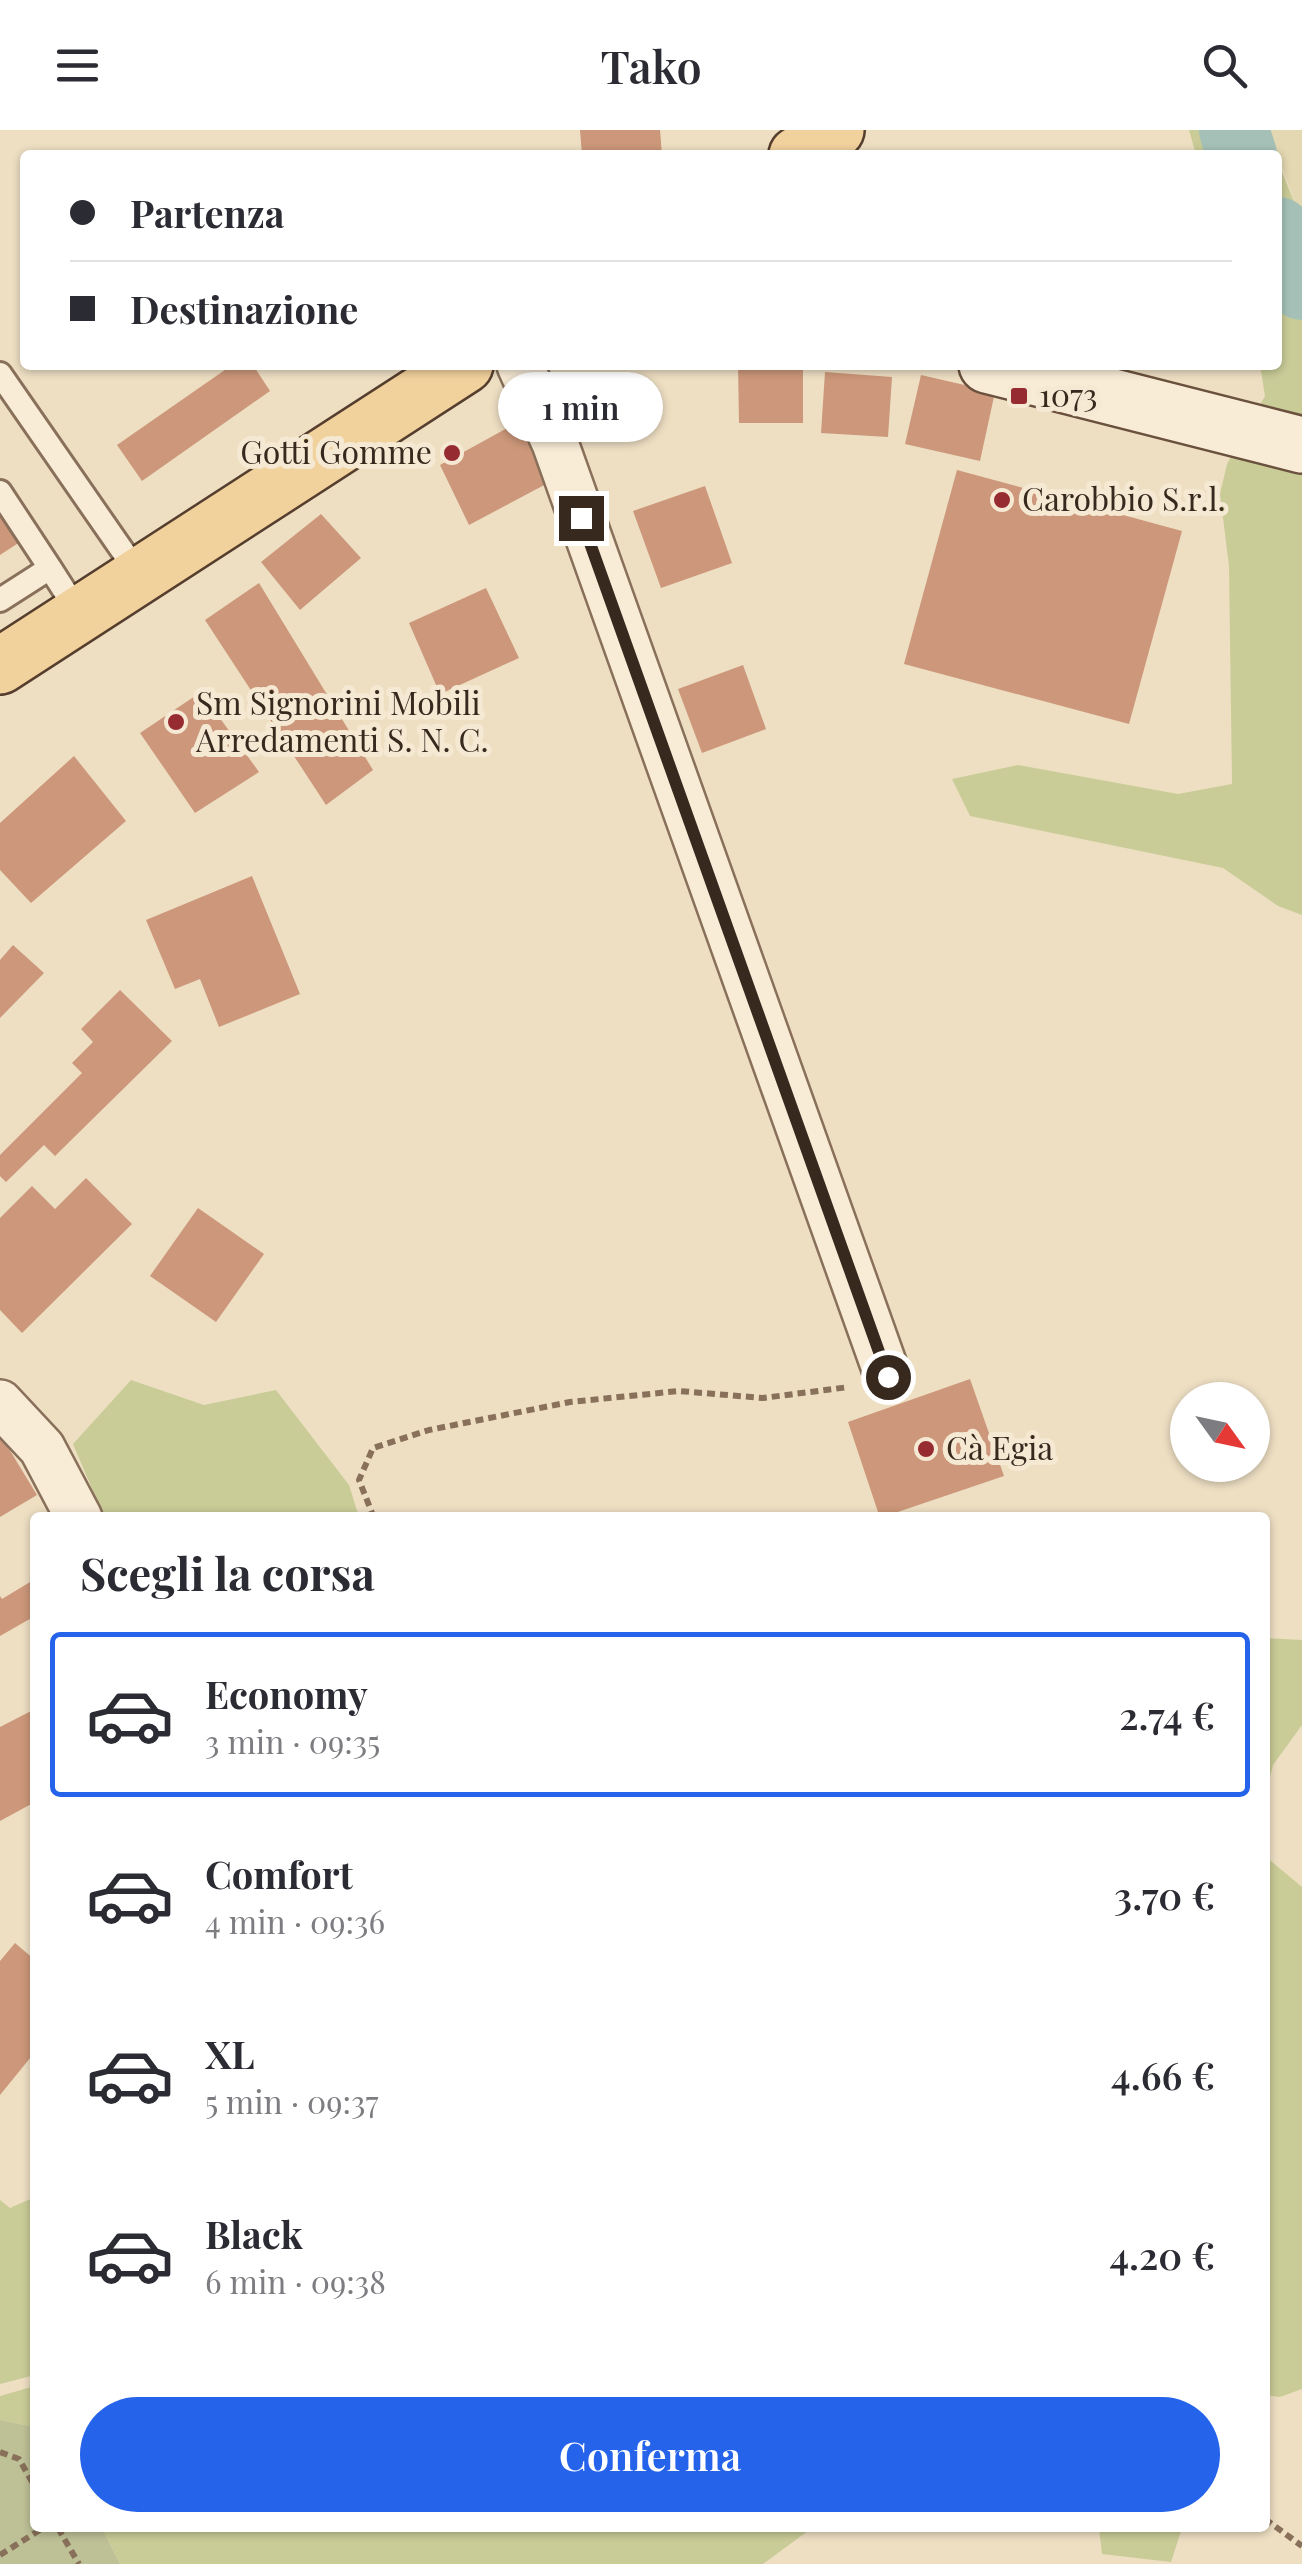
<!DOCTYPE html>
<html lang="it">
<meta charset="utf-8">
<style>
body{margin:0;font-family:"Playfair Display",serif;background:#f2f2f3;color:#2b2b33;height:100vh;display:flex;flex-direction:column;font-size:38px;white-space:nowrap}
*{box-sizing:border-box;margin:0}
p{font-size:32px;color:#7c7c81}
.icon{flex:none;width:55px;height:55px;fill:none;stroke:currentColor;stroke-width:2;stroke-linecap:round;stroke-linejoin:round}
.map{position:relative;flex:1;overflow:hidden}
.details{position:absolute;left:30px;top:1382px;width:1240px;height:1020px;display:flex;flex-direction:column;background:#fff;border-radius:10px;box-shadow:0 2px 8px #0004}
.details>*{flex:none}
.top-card{position:absolute;left:20px;top:20px;width:1262px;height:220px;border-radius:10px;box-shadow:0 2px 8px #0004;display:grid;align-content:center;height:220px;padding:0 50px;background:#fff}
.needle{width:65px;rotate:123deg}
.tools{position:absolute;left:1170px;top:1252px;display:grid;gap:20px}
.tools a{display:grid;place-items:center;width:100px;height:100px;border-radius:50%;background:#fff;box-shadow:0 2px 8px #0004;font-size:50px}
.end{position:absolute;width:45px;height:45px;margin:-22px;border:12px solid #38291e;background:#fff;box-shadow:0 0 0 5px #fff}
.from{border-radius:50%}
.bubble{position:absolute;height:70px;border-radius:35px;background:#fff;box-shadow:0 2px 8px #0004;font-size:32px;font-weight:600;line-height:70px;text-align:center}
.top-card b{display:flex;align-items:center;gap:35px;height:95px;font-size:38px}
.top-card b+b{border-top:2px solid #e1e1e2}
.top-card i{width:25px;height:25px;background:#2b2b33}
ul{padding:0;list-style:none}
li{display:flex;align-items:center;gap:30px;height:165px;margin:0 20px 15px;padding:0 30px;border:5px solid transparent;border-radius:10px}
li div{flex:1}
li b{display:block;font-size:38px}
li em{font-style:normal;font-weight:600}
li.selected{border-color:#2563eb}
li>.icon{width:90px;height:90px;stroke-width:1.5}
h2{padding:0 50px;font-size:45px;line-height:120px}
.action{display:flex;gap:20px;margin-top:auto;padding:20px 50px}
.action a{flex:1;height:115px;border-radius:60px;background:#2563eb;color:#fff;font-size:40px;font-weight:600;line-height:115px;text-align:center}
header{display:flex;justify-content:space-between;align-items:center;height:130px;padding:0 50px;background:#fff;font-size:45px;font-weight:600}
.map>svg:first-child{display:block}
</style>
<header><svg class="icon" aria-label="menu" viewBox="0 0 24 24"><path d="M4 6h16M4 12h16M4 18h16"/></svg>Tako<svg class="icon" aria-label="search" viewBox="0 0 24 24"><circle cx="10" cy="10" r="6"/><path d="M15 15l6 6"/></svg></header>
<div class="map">
<svg width="1302" height="2434" viewBox="0 0 1302 2434">
<rect width="100%" height="100%" fill="#eedfc3"/>
<path fill="#e3d8b1" d="M 1266,0 L 1302,0 L 1302,91 L 1278,25 Z"/>
<path fill="#c9cc97" d="M 1189,0 L 1266,0 L 1275,25 L 1196,25 Z
M 1278,32 L 1302,91 L 1302,785 L 1278,776 L 1223,738 L 970,686 L 952,649 L 1018,635 L 1178,664 L 1232,654 L 1229,436 L 1220,364 L 1227,334 L 1265,266 L 1260,235 L 1278,235 Z
M 131,1250 L 204,1275 L 276,1260 L 349,1355 L 359,1387 L 104,1387 L 73,1314 Z
M 1265,1508 L 1302,1510 L 1302,1595 L 1273,1635 L 1265,1668 Z
M 1265,1726 L 1302,1757 L 1302,2259 L 1280,2267 L 1265,2265 Z
M 35,2067 L 35,2245 L 0,2254 L 0,2070 L 10,2078 Z
M 35,2256 L 35,2297 L 0,2290 L 0,2266 Z
M 102,2398 L 812,2398 L 763,2434 L 120,2434 Z
M 1099,2398 L 1182,2398 L 1171,2432 L 1102,2424 Z"/>
<path fill="#bec196" d="M 0,2290 L 35,2297 L 35,2398 L 102,2398 L 120,2434 L 0,2434 Z"/>
<g fill="none" stroke-linecap="round" stroke-linejoin="round">
<path stroke="#a5c1b7" stroke-width="70" d="M 1234,0 L 1242,25
M 1278,102 L 1302,155"/>
</g>
<path fill="#cc977a" d="M 580,0 L 660,0 L 662,25 L 582,25 Z
M 232,235 L 253,235 L 270,261 L 142,351 L 117,315 Z
M 738,235 L 803,235 L 803,293 L 739,293 Z
M 825,242 L 892,247 L 888,307 L 821,303 Z
M 921,245 L 995,262 L 980,331 L 905,314 Z
M 531,285 L 565,344 L 469,395 L 440,335 Z
M 957,340 L 1182,401 L 1129,594 L 904,534 Z
M 705,356 L 732,433 L 661,458 L 633,381 Z
M 0,382 L 20,412 L 0,425 Z
M 321,384 L 361,428 L 300,480 L 261,432 Z
M 259,453 L 373,640 L 326,675 L 205,490 Z
M 486,458 L 519,528 L 440,564 L 409,493 Z
M 743,535 L 766,599 L 702,623 L 678,559 Z
M 201,562 L 259,642 L 195,683 L 140,603 Z
M 74,626 L 126,691 L 31,773 L 0,740 L 0,693 Z
M 252,746 L 300,864 L 219,897 L 200,849 L 175,859 L 146,790 Z
M 13,815 L 44,843 L 0,888 L 0,830 Z
M 120,860 L 172,911 L 55,1026 L 44,1015 L 6,1052 L 0,1046 L 0,1025 L 82,943 L 72,933 L 93,912 L 81,899 Z
M 86,1048 L 132,1094 L 22,1203 L 0,1180 L 0,1088 L 32,1056 L 55,1079 Z
M 198,1078 L 264,1124 L 216,1192 L 150,1146 Z
M 970,1249 L 1004,1346 L 880,1388 L 848,1292 Z
M 0,1304 L 37,1365 L 0,1387 Z
M 35,1449 L 35,1486 L 0,1506 L 0,1466 L 2,1469 Z
M 35,1579 L 35,1672 L 0,1691 L 0,1597 Z
M 15,1813 L 35,1830 L 35,1922 L 0,1965 L 0,1831 Z"/>
<g fill="none" stroke-linecap="round" stroke-linejoin="round">
<defs>
<path id="service" d="M 0,244 L 140,446
M 0,362 L 50,438
M 0,470 L 50,438 L 80,485"/>
<path id="minor" d="M 520,235 L 555,313 L 888,1247
M 0,1273 L 42,1318 L 79,1388"/>
<path id="secondary" d="M 987,235 L 1302,315"/>
<path id="primary" d="M 797,25 L 836,0
M 0,536 L 465,235"/>
</defs>
<use href="#service" stroke="#88705a" stroke-width="28"/>
<use href="#minor" stroke="#88705a" stroke-width="50"/>
<use href="#secondary" stroke="#6a513d" stroke-width="60"/>
<use href="#primary" stroke="#563e2e" stroke-width="60"/>
<path stroke="#88705a" stroke-width="6" stroke-dasharray="8 5" stroke-linecap="butt" d="M 374,1388 L 359,1350 L 373,1318 L 429,1300 L 570,1272 L 679,1261 L 763,1268 L 849,1257
M 0,2322 L 19,2329 L 35,2357
M 1265,2389 L 1302,2416
M 58,2398 L 79,2434
M 0,2425 L 43,2398"/>
<use href="#service" stroke="#f9ecd7" stroke-width="22"/>
<use href="#minor" stroke="#f9ecd7" stroke-width="45"/>
<use href="#secondary" stroke="#f9ecd7" stroke-width="55"/>
<use href="#primary" stroke="#f1d19c" stroke-width="55"/>
</g>
<g fill="none" stroke-linecap="round" stroke-linejoin="round">
<path stroke="#38291e" stroke-width="12" d="M 581,388 L 888,1247"/>
</g>
<g fill="#972b32" stroke="#f5e9d3" stroke-width="4">
<rect x="1009" y="256" width="20" height="20" rx="5"/>
<circle cx="452" cy="323" r="10"/>
<circle cx="1002" cy="370" r="10"/>
<circle cx="176" cy="592" r="10"/>
<circle cx="926" cy="1319" r="10"/>
</g>
<g text-anchor="middle" stroke-width="10" stroke-linejoin="round" paint-order="stroke">
<g font-size="32" fill="#38291e" stroke="#f5e9d3" text-anchor="start">
<text x="1039" y="277">1073</text>
<text x="432" y="334" text-anchor="end">Gotti Gomme</text>
<text x="1022" y="381">Carobbio S.r.l.</text>
<text x="196" y="585">Sm Signorini Mobili<tspan x="196" dy="37">Arredamenti S. N. C.</tspan></text>
<text x="946" y="1330">Cà Egia</text>
</g>
</g>
</svg>
<div class="tools">
<a><svg class="needle" viewBox="-14 -14 28 28"><path d="M0-13l5 13h-10z" fill="#e53935"/><path d="M0 13l5-13h-10z" fill="#7c7c81"/></svg></a>
</div>
<i class="end from" style="left:888px;top:1247px"></i>
<i class="end" style="left:581px;top:388px"></i>
<div class="bubble" style="left:498px;top:242px;width:165px">1 min</div>
<div class="top-card">
<b><i class="from"></i>Partenza</b>
<b><i></i>Destinazione</b>
</div>
<section class="details">
<h2>Scegli la corsa</h2>
<ul>
<li class="selected"><svg class="icon" aria-label="car" viewBox="0 0 24 24"><path d="M5 17H2v-5l4-1 3-4h7l3 4 3 1v5h-3M9 17h6M6 11h13"/><circle cx="7" cy="17" r="2"/><circle cx="17" cy="17" r="2"/></svg><div><b>Economy</b><p>3 min · 09:35</p></div><em>2.74 €</em></li>
<li><svg class="icon" aria-label="car" viewBox="0 0 24 24"><path d="M5 17H2v-5l4-1 3-4h7l3 4 3 1v5h-3M9 17h6M6 11h13"/><circle cx="7" cy="17" r="2"/><circle cx="17" cy="17" r="2"/></svg><div><b>Comfort</b><p>4 min · 09:36</p></div><em>3.70 €</em></li>
<li><svg class="icon" aria-label="car" viewBox="0 0 24 24"><path d="M5 17H2v-5l4-1 3-4h7l3 4 3 1v5h-3M9 17h6M6 11h13"/><circle cx="7" cy="17" r="2"/><circle cx="17" cy="17" r="2"/></svg><div><b>XL</b><p>5 min · 09:37</p></div><em>4.66 €</em></li>
<li><svg class="icon" aria-label="car" viewBox="0 0 24 24"><path d="M5 17H2v-5l4-1 3-4h7l3 4 3 1v5h-3M9 17h6M6 11h13"/><circle cx="7" cy="17" r="2"/><circle cx="17" cy="17" r="2"/></svg><div><b>Black</b><p>6 min · 09:38</p></div><em>4.20 €</em></li>
</ul>
<div class="action"><a>Conferma</a></div>
</section>
</div>
